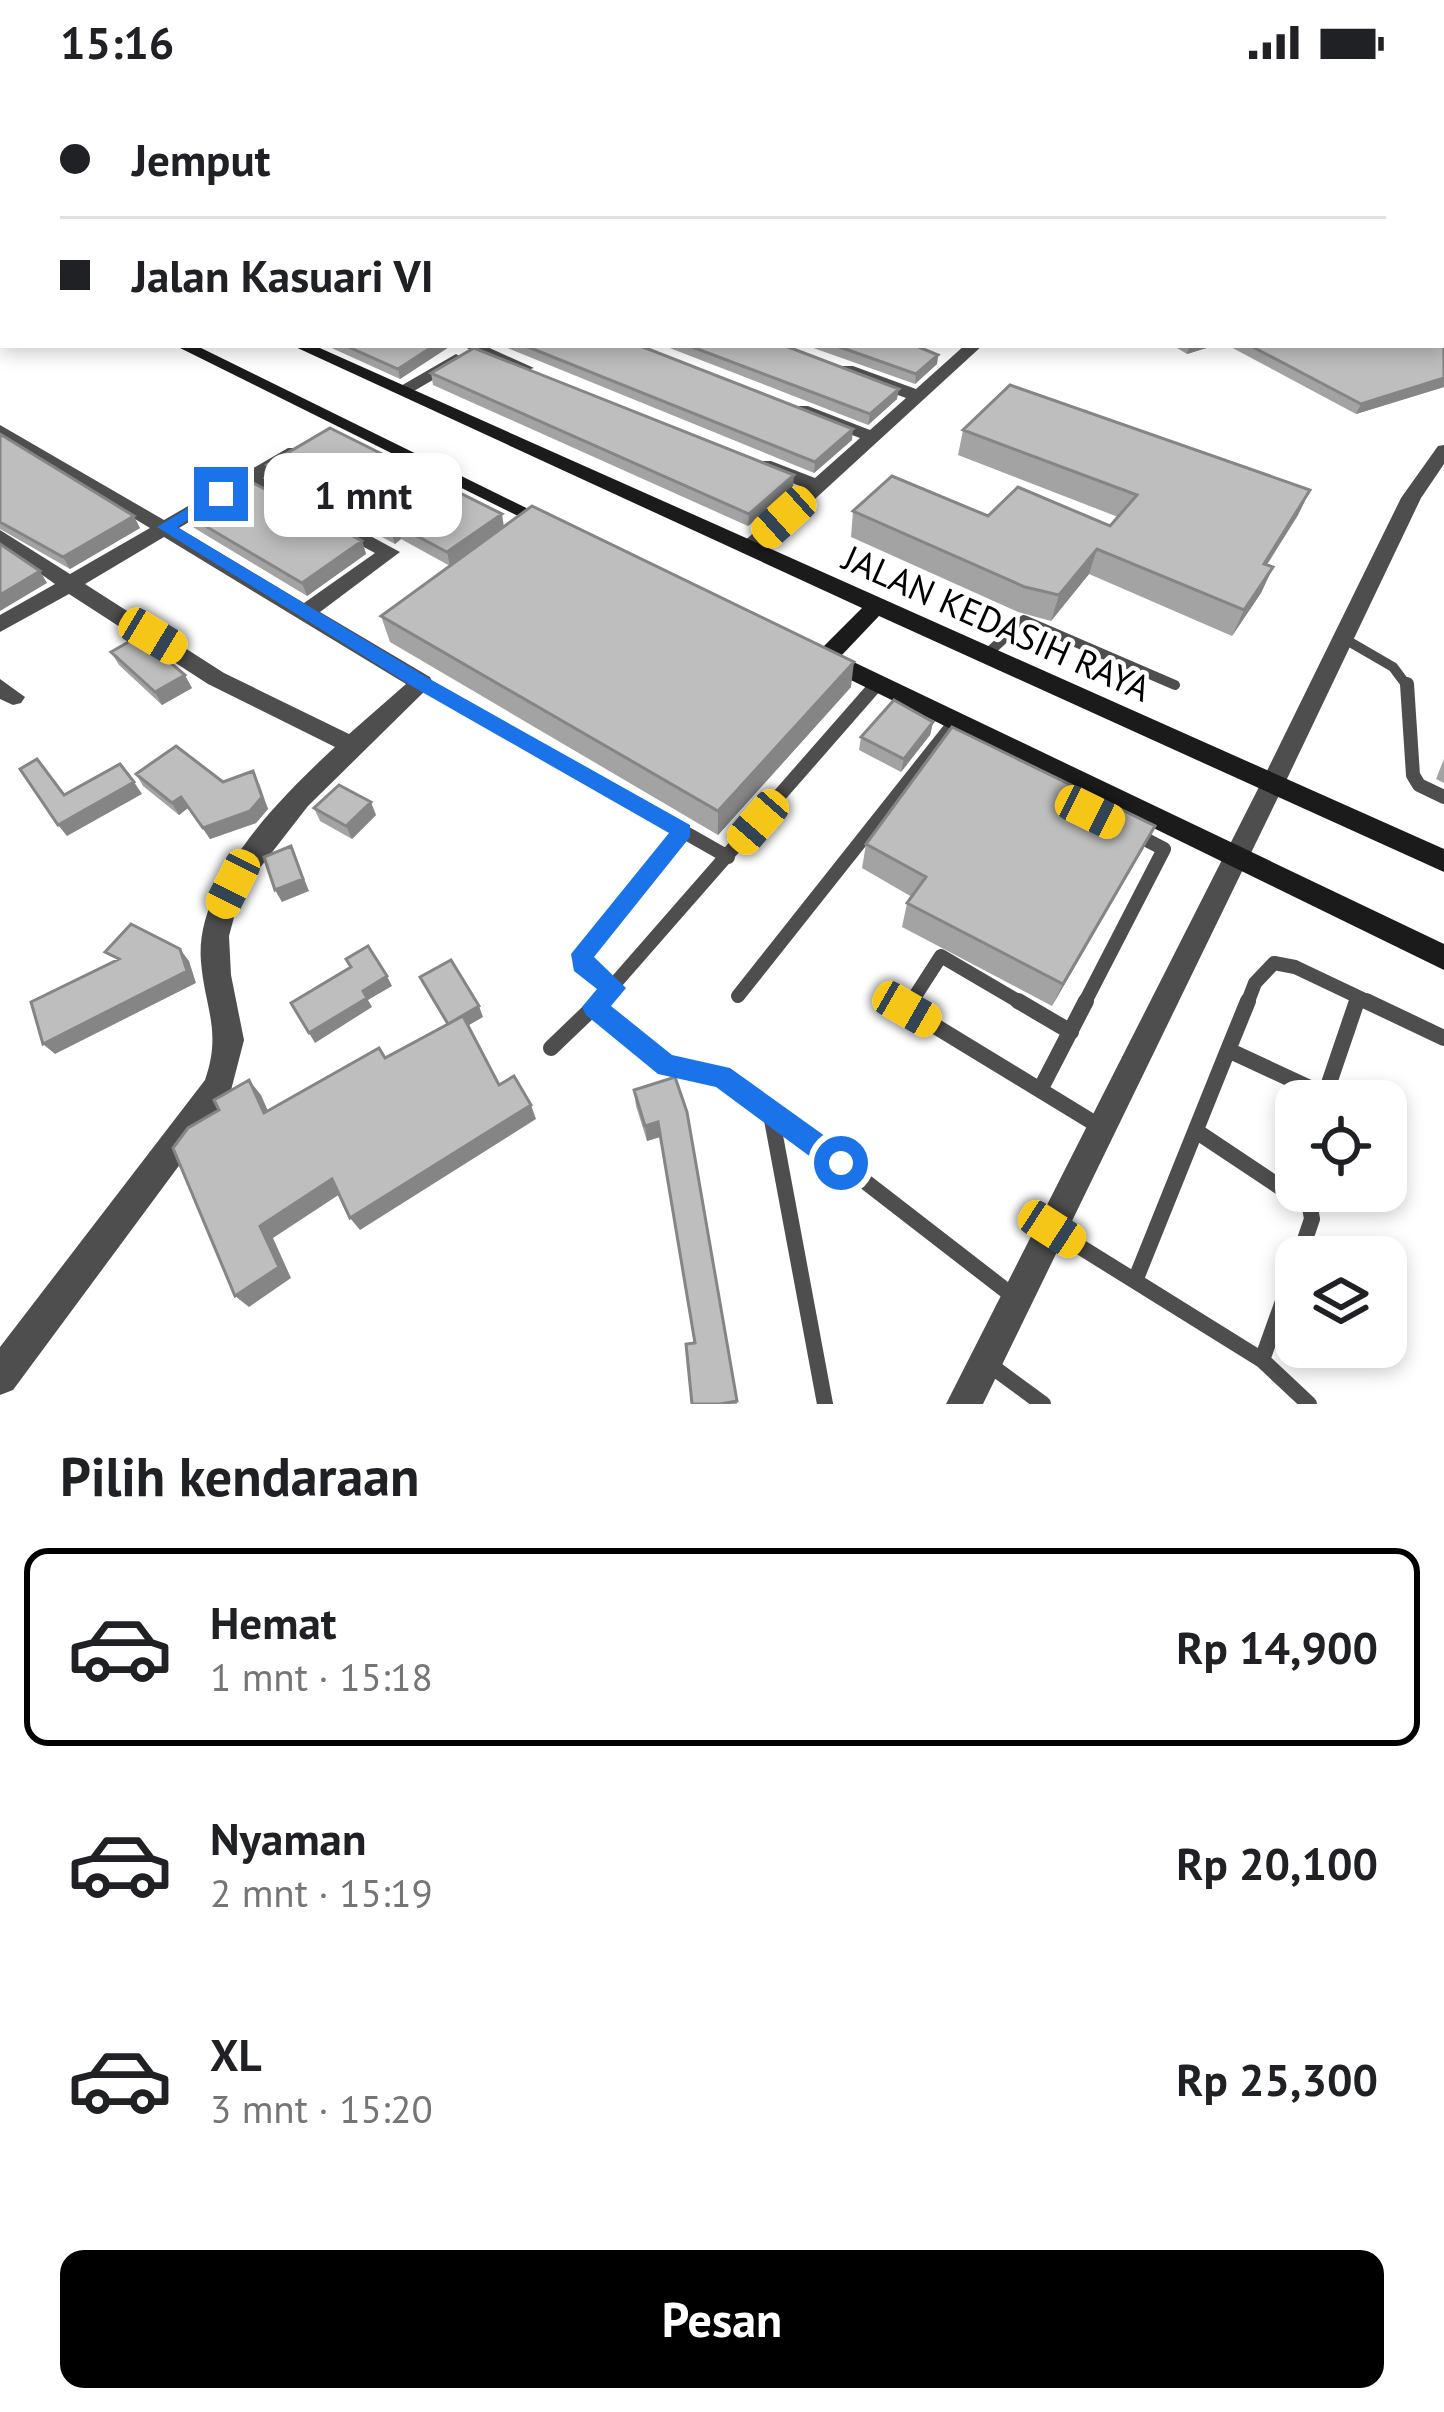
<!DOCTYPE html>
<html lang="id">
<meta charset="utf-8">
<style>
body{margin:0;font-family:"PT Sans",sans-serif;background:#f6f6f6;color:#202124;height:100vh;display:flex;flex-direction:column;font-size:45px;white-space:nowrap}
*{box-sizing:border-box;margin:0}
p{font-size:39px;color:#757577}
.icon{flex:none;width:66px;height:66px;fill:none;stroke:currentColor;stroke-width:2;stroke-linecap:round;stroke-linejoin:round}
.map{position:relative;height:1320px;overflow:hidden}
.side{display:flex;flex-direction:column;background:#fff;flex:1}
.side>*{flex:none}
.hud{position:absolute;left:0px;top:0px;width:1446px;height:264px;box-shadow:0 6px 18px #0003;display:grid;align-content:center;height:264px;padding:0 60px;background:#fff}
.fabs{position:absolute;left:1275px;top:996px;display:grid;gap:24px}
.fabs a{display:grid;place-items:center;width:132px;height:132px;border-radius:24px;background:#fff;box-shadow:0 6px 18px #0003;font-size:60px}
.end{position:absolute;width:54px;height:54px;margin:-27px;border:15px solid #1a73e8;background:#fff;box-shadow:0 0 0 6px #fff}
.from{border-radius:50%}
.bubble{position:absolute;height:84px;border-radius:24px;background:#fff;box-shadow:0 6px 18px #0003;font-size:39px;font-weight:700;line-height:84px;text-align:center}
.car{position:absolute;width:36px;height:72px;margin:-36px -18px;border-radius:15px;box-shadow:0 0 9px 3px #0007;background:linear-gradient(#f5c518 24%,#345 0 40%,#f5c518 0 76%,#345 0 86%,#f5c518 0)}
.hud b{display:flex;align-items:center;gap:42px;height:114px;font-size:45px}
.hud b+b{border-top:3px solid #e0e0e0}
.hud i{width:30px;height:30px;background:#202124}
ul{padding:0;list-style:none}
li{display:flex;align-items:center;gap:36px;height:198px;margin:0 24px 18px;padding:0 36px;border:6px solid transparent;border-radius:24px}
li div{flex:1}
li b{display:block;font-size:45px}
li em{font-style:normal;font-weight:700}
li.on{border-color:#000}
li>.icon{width:108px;height:108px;stroke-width:1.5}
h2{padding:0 60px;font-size:54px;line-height:144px}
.cta{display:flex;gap:24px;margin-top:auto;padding:24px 60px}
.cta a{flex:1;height:138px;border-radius:24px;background:#000;color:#fff;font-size:48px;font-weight:700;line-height:138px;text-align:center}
.status{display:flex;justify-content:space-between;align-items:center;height:84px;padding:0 60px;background:#fff;direction:ltr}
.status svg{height:33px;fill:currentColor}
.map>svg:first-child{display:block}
</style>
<div class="status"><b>15:16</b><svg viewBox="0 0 49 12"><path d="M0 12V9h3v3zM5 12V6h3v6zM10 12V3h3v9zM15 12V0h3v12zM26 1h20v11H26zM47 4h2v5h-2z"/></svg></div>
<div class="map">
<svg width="1444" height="1320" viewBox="0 0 1444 1320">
<rect width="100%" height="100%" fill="#fff"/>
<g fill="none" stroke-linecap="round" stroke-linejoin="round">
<path fill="#9c9c9c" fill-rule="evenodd" d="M 167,0 L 196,0 L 165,3 Z
M 3,55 L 3,70 L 0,71 L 0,56 Z"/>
<path stroke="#4e4e4e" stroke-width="6" d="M 1227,0 L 1241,3"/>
<path stroke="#4e4e4e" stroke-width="10" d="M 1343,554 L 1393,583 L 1408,603
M 987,570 L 1024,536 L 1175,601
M 422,599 L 430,603
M 874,603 L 878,599"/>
<path stroke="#4e4e4e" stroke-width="14" d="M 424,600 L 728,773
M 1407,600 L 1413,691 L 1419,701 L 1444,713
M 614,904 L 582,880 L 583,870 L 683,747
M 738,912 L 956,637
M 597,920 L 877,600
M 910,920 L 941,872 L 1023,920
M 1084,920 L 1164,765 L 1135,750
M 1247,920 L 1255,899 L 1274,879 L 1295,883 L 1373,920
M 1356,920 L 1358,913"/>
<path stroke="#4e4e4e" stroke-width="16" d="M 912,917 L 907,925 L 1099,1042
M 1018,917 L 1071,948
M 1366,917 L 1444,954
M 594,923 L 666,982 L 721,992 L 770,1024 L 1013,1212
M 551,964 L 600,917
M 1228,966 L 1248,917
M 1040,1006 L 1086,917
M 770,1025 L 825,1320
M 1196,1047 L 1310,1123 L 1312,1135 L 1299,1173
M 1053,1146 L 1262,1276 L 1296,1181
M 1135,1197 L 1228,966 L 1325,1011 L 1357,917
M 1262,1276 L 1309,1320
M 986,1278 L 1043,1320"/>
<path fill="#4e4e4e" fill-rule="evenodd" d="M 3,249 L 3,260 L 0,261 L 0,250 Z
M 460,261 L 483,261 L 534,284 L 520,288 Z
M 965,261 L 983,261 L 756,469 L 742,469 L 742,459 L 805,404 L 757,385 L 757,377 L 771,377 L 815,394 L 860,354 L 796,330 L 796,322 L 808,322 L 870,346 L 906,314 L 841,290 L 841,282 L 853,282 L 916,305 Z
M 456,270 L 464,275 L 462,279 L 407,311 L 392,307 Z
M 0,341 L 164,436 L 288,364 L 300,364 L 300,372 L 263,394 L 400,468 L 320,528 L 430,593 L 433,599 L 308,722 L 252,794 L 237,822 L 229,852 L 231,891 L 244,956 L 229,1014 L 13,1306 L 0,1311 L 0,1263 L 205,996 C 222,947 205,925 201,878 C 194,799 281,713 335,663 L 208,600 L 69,510 L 0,548 L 0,531 L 55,500 L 0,461 L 0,446 L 70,490 L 150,444 L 0,354 ZM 250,402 L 375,469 L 304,519 L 179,444 ZM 164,453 L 406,600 L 349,650 L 224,589 L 85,500 Z
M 1444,361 L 1444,380 L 1421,414 L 1285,699 L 1282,706 L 1264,706 L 1261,699 L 1401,414 L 1438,362 Z
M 0,595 L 25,613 L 21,619 L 13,621 L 0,615 Z"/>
<path fill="#4e4e4e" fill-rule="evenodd" d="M 152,0 L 148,3 L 131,3 L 135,0 Z
M 3,43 L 3,51 L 0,52 L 0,44 Z
M 1273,689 L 1282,692 L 1285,699 L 983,1320 L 946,1320 L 1261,699 L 1264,692 Z"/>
<path fill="#1b1b1b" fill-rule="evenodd" d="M 0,122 L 3,123 L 3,131 L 0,130 Z
M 0,168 L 3,168 L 3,178 L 0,178 Z
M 174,261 L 195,261 L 561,441 L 551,447 L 544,445 Z
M 291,261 L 313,261 L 1444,765 L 1444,788 L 879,532 L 841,572 L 1444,860 L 1444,886 L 818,580 L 815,574 L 818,568 L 862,524 Z"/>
</g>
<path fill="#a3a3a3" d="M 622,0 L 1211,0 L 1225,3 L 632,3 Z
M 1444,49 L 1444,303 L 1356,330 L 1227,261 L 1443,261 Z
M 325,261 L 452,261 L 400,295 Z
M 500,261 L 638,261 L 852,356 L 814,389 Z
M 662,261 L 783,261 L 897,315 L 868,341 Z
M 805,261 L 914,261 L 938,271 L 937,280 L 915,300 Z
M 1172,261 L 1216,261 L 1187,270 Z
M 431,289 L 793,403 L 748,442 L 433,301 Z
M 963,346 L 1310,406 L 1298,431 L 1267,481 L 1273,483 L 1261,509 L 1232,552 L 1089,490 L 1051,537 L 1018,528 L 851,453 L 853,427 L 988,432 L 1110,442 L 1118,433 L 958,371 Z
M 0,350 L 140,444 L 70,485 L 0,445 Z
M 267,381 L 504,442 L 851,603 L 718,751 L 390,558 L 381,532 L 450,482 L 401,455 L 395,460 L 272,394 Z
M 185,430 L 362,457 L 366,470 L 307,512 L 191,442 Z
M 111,568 L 192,604 L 162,621 L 119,581 Z
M 933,638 L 930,651 L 901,688 L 859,666 L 861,653 Z
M 1444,675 L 1444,699 L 1436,695 Z
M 136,690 L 259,699 L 268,725 L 256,739 L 210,755 L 188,724 L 179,731 L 143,702 Z
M 314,724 L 376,731 L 352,755 L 320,737 Z
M 1155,742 L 1052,922 L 902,843 L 907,819 L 912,813 L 862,784 L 866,760 Z
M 634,1006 L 687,1028 L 737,1320 L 692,1320 L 694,1259 L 660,1053 L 647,1057 L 636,1022 Z"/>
<path fill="#858585" d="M 88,0 L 122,0 L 113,3 L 79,3 Z
M 435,261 L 452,261 L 400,295 L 398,285 Z
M 1190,261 L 1216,261 L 1187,270 Z
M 938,271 L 937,280 L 915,300 L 916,290 Z
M 1444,294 L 1444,303 L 1356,330 L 1361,320 Z
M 899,305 L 897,315 L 868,341 L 870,330 Z
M 853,345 L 852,356 L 814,389 L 815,378 Z
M 794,391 L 793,403 L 748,442 L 749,430 Z
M 1310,406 L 1298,431 L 1251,505 L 1264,480 Z
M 502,430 L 504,443 L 450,482 L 447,468 Z
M 134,432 L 140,444 L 70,485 L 63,473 Z
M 398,442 L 401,455 L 395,460 L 391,447 Z
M 362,457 L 366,470 L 307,512 L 302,499 Z
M 1097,465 L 1089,490 L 1051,537 L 1059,511 Z
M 1273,483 L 1261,509 L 1232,552 L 1244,526 Z
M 40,487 L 47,499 L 0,527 L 0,511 Z
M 854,578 L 851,603 L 718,751 L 718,727 Z
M 185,591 L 192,604 L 162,621 L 155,608 Z
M 933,638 L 930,651 L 901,688 L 904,675 Z
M 253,687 L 268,725 L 256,739 L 210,755 L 203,744 Z
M 134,698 L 142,710 L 67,752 L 58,741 Z
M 181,713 L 188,724 L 179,731 L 172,719 Z
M 371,718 L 376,731 L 352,755 L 346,742 Z
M 1155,742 L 1142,767 L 1052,922 L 1063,900 Z
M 291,762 L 309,807 L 282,818 L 275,806 Z
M 180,865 L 189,877 L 196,899 L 55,970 L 43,960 Z
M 387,892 L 392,902 L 368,916 L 372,923 L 315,959 L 309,949 L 363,907 Z
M 479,922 L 483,933 L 452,951 L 448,940 Z
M 249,996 L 261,1011 L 275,1043 L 264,1029 Z
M 531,1021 L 536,1035 L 360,1146 L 350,1134 Z
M 658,1038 L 660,1053 L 647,1057 L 645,1042 Z
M 332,1095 L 343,1108 L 273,1154 L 291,1194 L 249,1223 L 235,1212 L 260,1142 Z"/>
<path fill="#bebebe" stroke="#858585" stroke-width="3" d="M 0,0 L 88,0 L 79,3 L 3,3 L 3,28 L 0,29 Z
M 231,0 L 441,0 L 451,3 L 222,3 Z
M 651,0 L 1211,0 L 1225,3 L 662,3 Z
M 1443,49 L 1444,294 L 1361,320 L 1249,261 L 1443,261 Z
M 3,78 L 3,108 L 0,107 L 0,79 Z
M 0,183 L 3,185 L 3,237 L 1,238 Z
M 344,261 L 435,261 L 398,285 Z
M 523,261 L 638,261 L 853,345 L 815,378 Z
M 687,261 L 783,261 L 899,305 L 870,330 Z
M 834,261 L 914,261 L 938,271 L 916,290 Z
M 474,264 L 794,391 L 749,430 L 431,289 Z
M 1010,301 L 1310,406 L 1264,480 L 1273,483 L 1244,526 L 1097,465 L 1059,511 L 1025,503 L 853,427 L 892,392 L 988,432 L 1018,403 L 1110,442 L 1137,411 L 963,346 Z
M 330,344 L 502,430 L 447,468 L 398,442 L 391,447 L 267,381 Z
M 0,350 L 134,432 L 63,473 L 0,438 Z
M 244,394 L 362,457 L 302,499 L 185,430 Z
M 532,422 L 854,578 L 718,727 L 381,532 Z
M 0,460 L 40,487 L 0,511 Z
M 139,552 L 185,591 L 155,608 L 111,568 Z
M 894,616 L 933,638 L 904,675 L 861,653 Z
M 952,643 L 1155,742 L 1063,900 L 907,819 L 926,793 L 866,760 Z
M 176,662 L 223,698 L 253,687 L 262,713 L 250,727 L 203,744 L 181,713 L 172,719 L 136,690 Z
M 37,675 L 64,711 L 120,680 L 134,698 L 58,741 L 20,685 Z
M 339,701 L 371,718 L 346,742 L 314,724 Z
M 291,762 L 303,795 L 275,806 L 264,773 Z
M 131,840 L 180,865 L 187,887 L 43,960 L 31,918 L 119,875 L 105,868 Z
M 368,862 L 387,892 L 363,907 L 367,914 L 309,949 L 291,919 L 351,883 L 346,875 Z
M 451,876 L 479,922 L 448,940 L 420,893 Z
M 463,932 L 499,1001 L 514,992 L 531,1021 L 350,1134 L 332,1095 L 260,1142 L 279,1183 L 235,1212 L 173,1064 L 188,1044 L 219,1026 L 214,1016 L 249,996 L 264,1029 L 379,964 L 385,974 Z
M 675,993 L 687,1028 L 737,1317 L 720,1320 L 692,1320 L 686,1260 L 695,1259 L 658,1038 L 645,1042 L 634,1006 Z"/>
<path fill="#1a73e8" d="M 216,407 L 229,410 L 177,443 L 428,594 L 690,741 L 690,753 L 594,873 L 626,904 L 611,922 L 672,971 L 730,984 L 850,1070 L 850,1088 L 831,1088 L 716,1003 L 658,990 L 586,931 L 582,923 L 597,905 L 574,887 L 571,870 L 669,749 L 415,604 L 157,443 Z"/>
<g text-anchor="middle" stroke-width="9" stroke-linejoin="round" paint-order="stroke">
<g font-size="36" fill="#000" stroke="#fff">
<text transform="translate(997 539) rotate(24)" y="13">JALAN KEDASIH RAYA</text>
</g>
</g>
</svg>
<div class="fabs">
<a><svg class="icon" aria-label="locate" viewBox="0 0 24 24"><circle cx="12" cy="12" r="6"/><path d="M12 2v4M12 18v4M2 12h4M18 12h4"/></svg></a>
<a><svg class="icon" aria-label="layers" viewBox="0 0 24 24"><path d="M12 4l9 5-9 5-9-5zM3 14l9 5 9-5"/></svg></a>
</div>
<i class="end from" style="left:841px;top:1079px"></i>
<i class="end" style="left:221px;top:410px"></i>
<div class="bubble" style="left:264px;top:369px;width:198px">1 mnt</div>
<i class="car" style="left:784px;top:433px;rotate:228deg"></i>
<i class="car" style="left:153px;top:552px;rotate:121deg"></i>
<i class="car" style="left:1090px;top:728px;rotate:116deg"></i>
<i class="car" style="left:758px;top:738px;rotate:221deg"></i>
<i class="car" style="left:233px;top:800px;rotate:207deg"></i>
<i class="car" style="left:907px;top:925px;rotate:120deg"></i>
<i class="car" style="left:1052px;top:1145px;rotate:123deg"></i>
<div class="hud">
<b><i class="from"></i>Jemput</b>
<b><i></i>Jalan Kasuari VI</b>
</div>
</div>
<section class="side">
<h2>Pilih kendaraan</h2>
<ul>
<li class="on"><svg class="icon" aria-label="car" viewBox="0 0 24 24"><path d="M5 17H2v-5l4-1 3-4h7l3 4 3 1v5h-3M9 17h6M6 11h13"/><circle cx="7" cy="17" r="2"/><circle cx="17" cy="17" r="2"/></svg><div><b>Hemat</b><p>1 mnt · 15:18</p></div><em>Rp 14,900</em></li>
<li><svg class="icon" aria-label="car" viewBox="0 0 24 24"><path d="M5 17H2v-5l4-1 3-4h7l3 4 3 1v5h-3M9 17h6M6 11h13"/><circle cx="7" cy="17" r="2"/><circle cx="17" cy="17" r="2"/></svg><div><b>Nyaman</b><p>2 mnt · 15:19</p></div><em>Rp 20,100</em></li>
<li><svg class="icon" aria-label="car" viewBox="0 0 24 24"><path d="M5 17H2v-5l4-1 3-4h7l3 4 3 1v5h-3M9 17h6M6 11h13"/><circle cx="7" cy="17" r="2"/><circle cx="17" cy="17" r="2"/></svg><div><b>XL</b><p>3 mnt · 15:20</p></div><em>Rp 25,300</em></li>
</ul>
<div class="cta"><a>Pesan</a></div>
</section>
